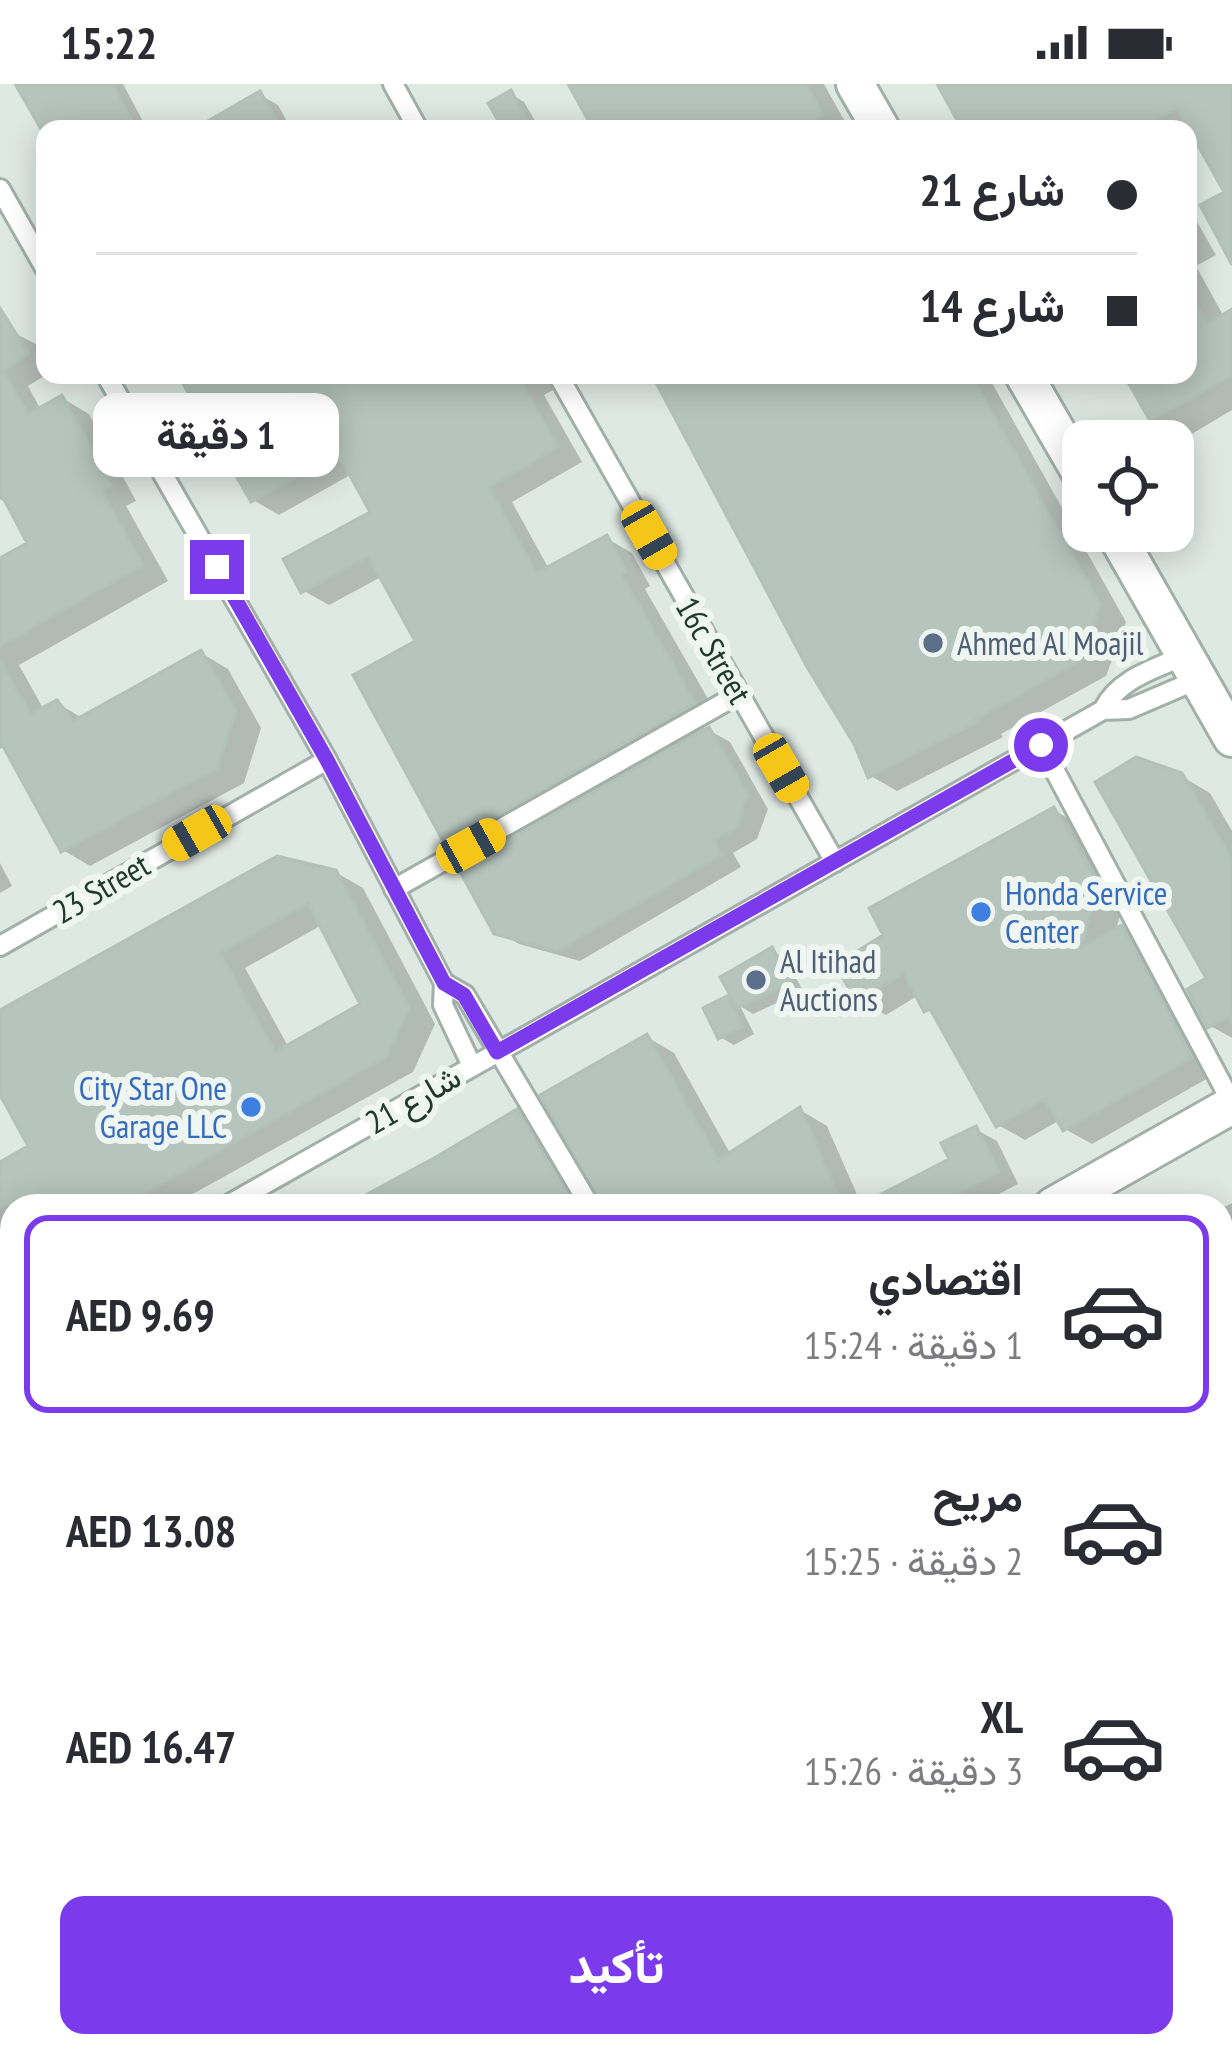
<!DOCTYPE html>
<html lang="ar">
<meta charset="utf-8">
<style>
body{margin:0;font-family:"PT Sans Narrow",Vazirmatn,sans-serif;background:#f7f7f7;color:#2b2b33;direction:rtl;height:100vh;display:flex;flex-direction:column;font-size:45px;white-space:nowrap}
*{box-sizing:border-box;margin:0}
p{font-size:39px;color:#7c7c81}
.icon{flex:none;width:66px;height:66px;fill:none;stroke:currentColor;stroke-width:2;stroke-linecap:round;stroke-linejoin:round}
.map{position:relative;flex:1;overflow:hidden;direction:ltr}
.drawer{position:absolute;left:0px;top:1110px;width:1233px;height:864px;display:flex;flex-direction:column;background:#fff;border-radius:36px 36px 0 0;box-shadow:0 6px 30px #0003;direction:rtl}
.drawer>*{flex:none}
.top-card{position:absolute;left:36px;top:36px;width:1161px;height:264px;border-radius:24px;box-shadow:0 6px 30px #0003;direction:rtl;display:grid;align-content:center;height:264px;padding:0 60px;background:#fff}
.controls{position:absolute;left:1062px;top:336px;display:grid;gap:24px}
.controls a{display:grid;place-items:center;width:132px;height:132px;border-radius:24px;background:#fff;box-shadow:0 6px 30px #0003;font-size:60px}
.end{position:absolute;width:54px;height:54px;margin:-27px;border:15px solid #7c3aed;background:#fff;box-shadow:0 0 0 6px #fff}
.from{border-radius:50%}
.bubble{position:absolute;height:84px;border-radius:24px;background:#fff;box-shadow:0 6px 30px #0003;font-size:39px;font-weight:800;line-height:84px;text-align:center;direction:rtl}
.car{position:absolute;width:36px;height:72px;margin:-36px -18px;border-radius:15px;box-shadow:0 0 9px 3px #0007;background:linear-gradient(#f5c518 24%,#345 0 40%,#f5c518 0 76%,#345 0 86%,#f5c518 0)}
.top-card b{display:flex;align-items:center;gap:42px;height:114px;font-size:45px}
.top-card b+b{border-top:3px solid #e1e1e2}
.top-card i{width:30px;height:30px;background:#2b2b33}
ul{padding:21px 0 0;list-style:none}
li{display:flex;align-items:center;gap:36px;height:198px;margin:0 24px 18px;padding:0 36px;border:6px solid transparent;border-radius:24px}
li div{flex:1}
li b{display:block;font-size:45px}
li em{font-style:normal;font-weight:800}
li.active{border-color:#7c3aed}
li>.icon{width:108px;height:108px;stroke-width:1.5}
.primary-button{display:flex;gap:24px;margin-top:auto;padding:24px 60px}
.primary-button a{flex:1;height:138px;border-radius:24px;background:#7c3aed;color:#fff;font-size:48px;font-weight:800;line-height:138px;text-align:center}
.status{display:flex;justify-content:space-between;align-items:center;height:84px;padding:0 60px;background:#fff;direction:ltr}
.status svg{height:33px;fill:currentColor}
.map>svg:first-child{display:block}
</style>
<div class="status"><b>15:22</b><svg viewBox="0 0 49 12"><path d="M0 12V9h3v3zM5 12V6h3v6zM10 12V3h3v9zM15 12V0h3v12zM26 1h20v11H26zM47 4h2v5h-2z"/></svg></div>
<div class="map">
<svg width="1232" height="1974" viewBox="0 0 1232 1974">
<rect width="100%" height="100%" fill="#dfe9e4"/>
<path fill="#0003" fill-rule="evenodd" d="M 19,0 L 123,0 L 147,45 L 56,45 Z
M 571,0 L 824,0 L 849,45 L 597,45 Z
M 942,0 L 1232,0 L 1232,174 L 1228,109 L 1194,49 L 1188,53 L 1188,45 L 967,45 Z
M 511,10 L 524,18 L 540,45 L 506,45 Z
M 260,11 L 278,21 L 291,45 L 200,45 Z
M 1188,122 L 1216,171 L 1196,182 L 1224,233 L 1232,229 L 1232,326 L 1185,354 L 1153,335 L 1128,291 L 1188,291 Z
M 0,242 L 38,261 L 45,272 L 46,291 L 28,302 L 41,326 L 62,314 L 89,330 L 136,417 L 126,422 L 168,497 L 19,581 L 44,626 L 57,619 L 84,635 L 201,569 L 228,585 L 261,644 L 244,699 L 90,782 L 63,766 L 6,661 L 0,665 L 0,477 L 31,460 L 10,421 L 0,415 Z
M 182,291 L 558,291 L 563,300 L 544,311 L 582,378 L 512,418 L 549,485 L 606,454 L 632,469 L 650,502 L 645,505 L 719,634 L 703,643 L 730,658 L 768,725 L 757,755 L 733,769 L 741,783 L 580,877 L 519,860 L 497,847 L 478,776 L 447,758 L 419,558 L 383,492 L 329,521 L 304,507 L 374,429 L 352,390 L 279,431 L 253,416 Z
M 655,291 L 991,291 L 992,299 L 1126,538 L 1106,592 L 1001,650 L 1003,653 L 897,707 L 871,692 L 857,659 Z
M 1181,692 L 1210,709 L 1232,747 L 1232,954 L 1209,941 L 1210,895 Z
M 1054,726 L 1081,742 L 1124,816 L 1116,847 L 1122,844 L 1148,860 L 1217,989 L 1092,1060 L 1065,1045 L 1060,1036 L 1025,1056 L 998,1041 L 937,932 L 927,926 L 919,911 L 886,931 L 859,916 L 887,852 Z
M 0,779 L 12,802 L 0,809 Z
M 335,788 L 363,804 L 435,940 L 413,988 L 171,1122 L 12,1122 L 12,1211 L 0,1217 L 0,1081 L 32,1063 L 0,1005 L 0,930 ZM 322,841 L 364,921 L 289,964 L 245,884 Z
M 772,867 L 786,875 L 803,907 L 753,930 L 740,922 L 754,950 L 734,961 L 720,953 L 727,915 L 740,923 Z
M 647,953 L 674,969 L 731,1071 L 800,1026 L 827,1042 L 862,1122 L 605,1122 Z
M 517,1028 L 544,1044 L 590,1122 L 360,1122 Z
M 975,1045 L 997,1057 L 1018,1100 L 976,1122 L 886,1122 L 953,1076 Z
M 1232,1119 L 1232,1159 L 1221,1139 L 1221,1125 Z
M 1221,1262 L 1232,1280 L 1232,1803 L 1221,1809 Z
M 12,1318 L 12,1352 L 0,1331 L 0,1325 Z
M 12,1367 L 12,1606 L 0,1613 L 0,1374 Z
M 1232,1908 L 1232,1974 L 1101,1974 L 1122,1962 L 1221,1962 L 1221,1914 Z
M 70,1962 L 403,1962 L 410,1974 L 77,1974 Z
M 584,1962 L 936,1962 L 915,1974 L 563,1974 Z"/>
<path fill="#b5c4bc" stroke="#b2c2ba" stroke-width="3" fill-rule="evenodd" d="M 15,0 L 112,0 L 136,45 L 41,45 Z
M 568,0 L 806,0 L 823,31 L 798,45 L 593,45 Z
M 937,0 L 1232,0 L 1232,181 L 1200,121 L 1224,108 L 1177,24 L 1139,45 L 962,45 Z
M 511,6 L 532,45 L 503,45 L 488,19 Z
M 260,7 L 281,45 L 194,45 Z
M 1188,205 L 1207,240 L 1232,225 L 1232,291 L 1150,337 L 1124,291 L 1188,291 Z
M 0,224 L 29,270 L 3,287 L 28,330 L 62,311 L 111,401 L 101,406 L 143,481 L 0,562 L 0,474 L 27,459 L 0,408 Z
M 178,291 L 517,291 L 558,363 L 489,403 L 536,489 L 607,451 L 626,487 L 621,490 L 695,619 L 445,761 L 353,591 L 415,557 L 368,472 L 301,509 L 283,475 L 370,428 L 338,370 L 251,418 Z
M 652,291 L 971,291 L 1100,521 L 1079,578 L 976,635 L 978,638 L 868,694 L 854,660 L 807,583 Z
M 201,566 L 236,627 L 217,684 L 61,768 L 0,657 L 0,576 L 30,630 L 57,616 L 73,637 Z
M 709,643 L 748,711 L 736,744 L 714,756 L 722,771 L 557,867 L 494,850 L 458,784 Z
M 1136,673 L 1182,689 L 1232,776 L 1232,939 L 1229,933 L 1207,944 L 1187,905 L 1206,894 L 1095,698 Z
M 1054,723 L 1098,798 L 1082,863 L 1122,841 L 1192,974 L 1063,1047 L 1045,1015 L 996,1043 L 930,925 L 924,928 L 904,889 L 857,918 L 835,881 L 883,851 L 869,824 Z
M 277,772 L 336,786 L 409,924 L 386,973 L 122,1122 L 0,1122 L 0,1078 L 28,1062 L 0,1011 L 0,926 ZM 308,819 L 360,920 L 275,968 L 220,869 Z
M 772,863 L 792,899 L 737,924 L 720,893 Z
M 727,912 L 743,942 L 718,955 L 703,924 Z
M 647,950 L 718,1076 L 800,1023 L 843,1122 L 603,1122 L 540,1011 Z
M 517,1025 L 574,1122 L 345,1122 L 434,1074 Z
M 976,1042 L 999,1088 L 934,1122 L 858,1122 L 949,1075 L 941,1059 Z"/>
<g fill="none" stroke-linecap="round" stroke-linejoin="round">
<defs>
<path id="service" d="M 393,0 L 418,45
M 0,105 L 45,184
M 106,291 L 327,676 L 444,899 L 443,921 L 472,982
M 558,291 L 835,778
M 1103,626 C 1119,594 1155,585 1186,571
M 1041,661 L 1232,1019
M 394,805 L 739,610
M 0,862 L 327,676
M 444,899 L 465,911 L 590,1122
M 226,1122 L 1103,626 L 1129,625 L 1199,595
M 0,1249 L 12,1242
M 1221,1840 L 1232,1834
M 987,1974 L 1008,1962"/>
<path id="minor" d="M 855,0 L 881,45
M 1024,291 L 1083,393
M 1114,447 L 1232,654
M 1053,1122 L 1232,1021
M 0,1718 L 12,1711"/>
</defs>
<use href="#service" stroke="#a2b0aa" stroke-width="24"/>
<use href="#minor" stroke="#a2b0aa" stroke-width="42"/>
<use href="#service" stroke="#fff" stroke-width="18"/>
<use href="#minor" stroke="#fff" stroke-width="36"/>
</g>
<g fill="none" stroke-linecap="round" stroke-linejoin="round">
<path stroke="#7c3aed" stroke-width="15" d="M 217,483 L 327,676 L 444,899 L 464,911 L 497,968 L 1041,661"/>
</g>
<g fill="#5c6f8a" stroke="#eff6f2" stroke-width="4.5">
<circle cx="933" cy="559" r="12"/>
<circle cx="756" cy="896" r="12"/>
</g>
<g fill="#3f7fe0" stroke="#eff6f2" stroke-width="4.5">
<circle cx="981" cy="828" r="12"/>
<circle cx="251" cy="1023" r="12"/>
</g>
<g text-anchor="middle" stroke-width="12" stroke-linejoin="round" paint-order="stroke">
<g font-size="33" fill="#4e5e75" stroke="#eff6f2" text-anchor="start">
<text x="957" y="571">Ahmed Al Moajil</text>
<text x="780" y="889">Al Itihad<tspan x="780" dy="38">Auctions</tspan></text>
</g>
<g font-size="33" fill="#21382f" stroke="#eff6f2">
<text transform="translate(714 566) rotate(60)" y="12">16c Street</text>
<text transform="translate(101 804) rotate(-30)" y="12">23 Street</text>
<text transform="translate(413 1015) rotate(-30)" y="12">شارع 21</text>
</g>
<g font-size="33" fill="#366cbe" stroke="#eff6f2" text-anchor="start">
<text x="1005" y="821">Honda Service<tspan x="1005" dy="38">Center</tspan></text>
<text x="227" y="1016" text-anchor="end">City Star One<tspan x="227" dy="38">Garage LLC</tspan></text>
</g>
</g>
</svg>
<div class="controls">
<a><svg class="icon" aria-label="locate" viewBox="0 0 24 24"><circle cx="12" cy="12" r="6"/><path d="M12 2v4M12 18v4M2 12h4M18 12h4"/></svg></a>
</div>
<i class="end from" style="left:1041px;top:661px"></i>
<i class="end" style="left:217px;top:483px"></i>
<div class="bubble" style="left:93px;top:309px;width:246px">1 دقيقة</div>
<i class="car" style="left:649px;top:451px;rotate:150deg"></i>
<i class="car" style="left:781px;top:684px;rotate:150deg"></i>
<i class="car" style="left:197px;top:749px;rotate:240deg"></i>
<i class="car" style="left:471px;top:762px;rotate:61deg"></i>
<div class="top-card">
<b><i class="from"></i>شارع 21</b>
<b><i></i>شارع 14</b>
</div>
<section class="drawer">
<ul>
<li class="active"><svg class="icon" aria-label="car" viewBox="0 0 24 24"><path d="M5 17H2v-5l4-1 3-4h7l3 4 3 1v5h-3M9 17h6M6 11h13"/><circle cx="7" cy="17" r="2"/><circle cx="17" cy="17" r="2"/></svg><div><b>اقتصادي</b><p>1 دقيقة · 15:24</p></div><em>AED 9.69</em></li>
<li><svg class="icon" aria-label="car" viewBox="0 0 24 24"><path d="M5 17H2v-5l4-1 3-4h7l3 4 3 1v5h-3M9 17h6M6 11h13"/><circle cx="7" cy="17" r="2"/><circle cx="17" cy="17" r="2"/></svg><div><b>مريح</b><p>2 دقيقة · 15:25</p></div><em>AED 13.08</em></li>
<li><svg class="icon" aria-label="car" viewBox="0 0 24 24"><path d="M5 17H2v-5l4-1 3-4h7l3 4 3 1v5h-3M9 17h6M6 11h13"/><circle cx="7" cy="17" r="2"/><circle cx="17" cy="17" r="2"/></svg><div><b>XL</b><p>3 دقيقة · 15:26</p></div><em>AED 16.47</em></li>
</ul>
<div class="primary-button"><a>تأكيد</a></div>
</section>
</div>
